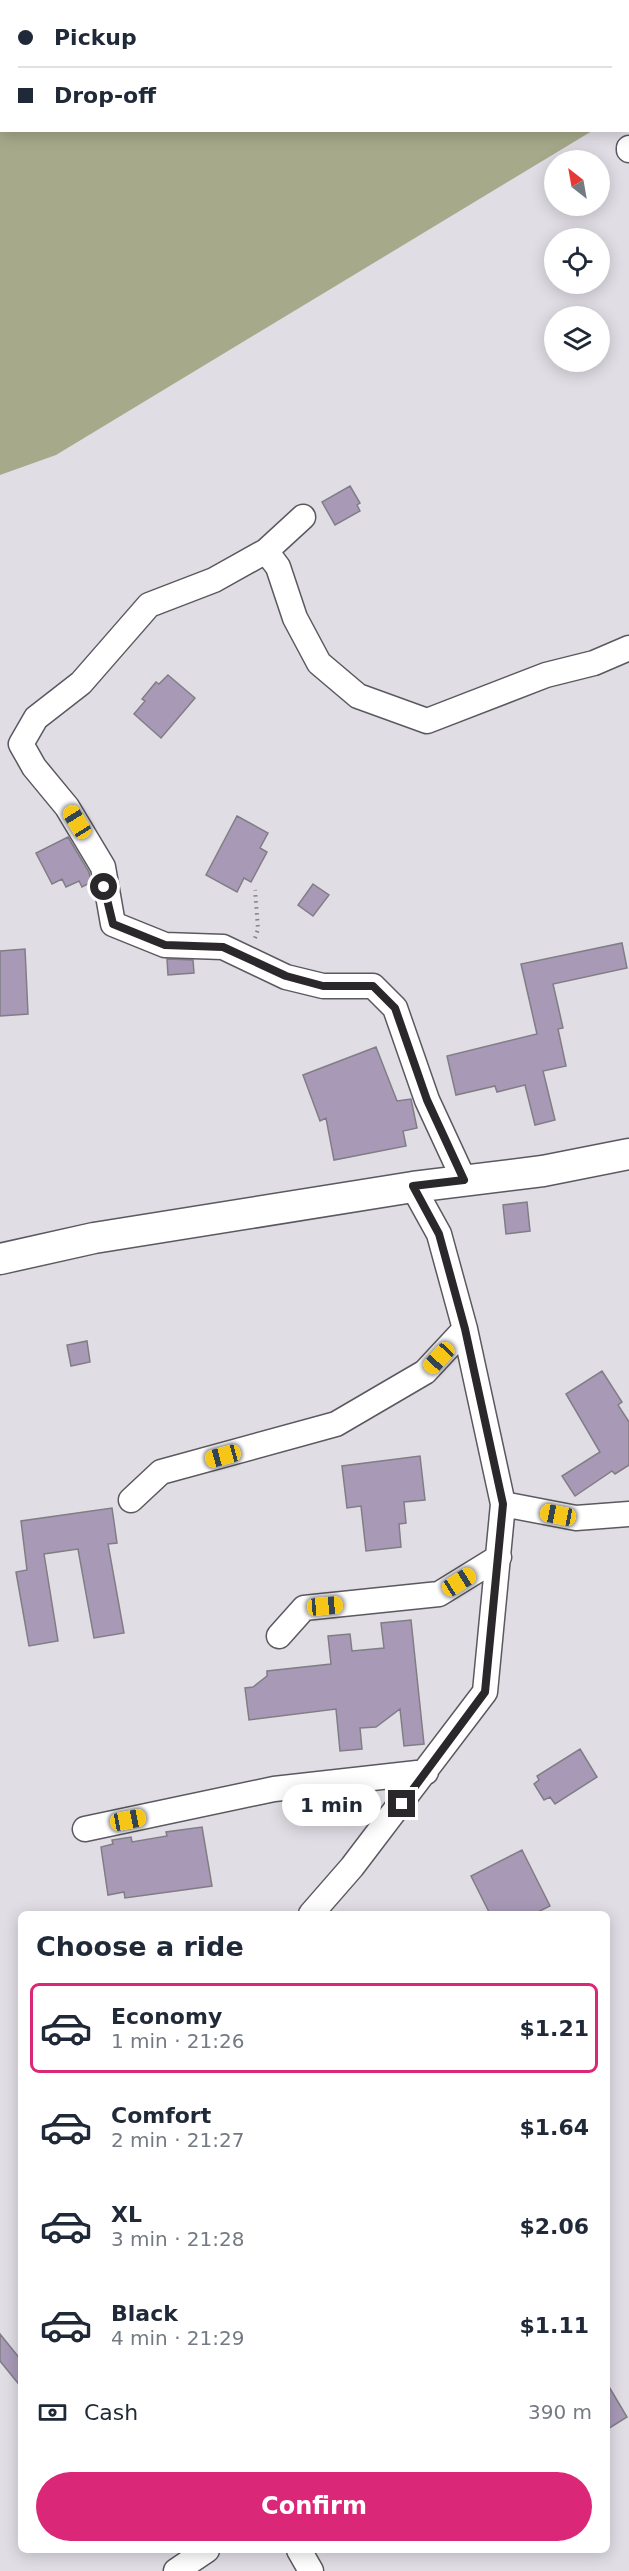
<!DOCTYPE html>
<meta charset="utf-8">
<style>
body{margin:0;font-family:"DejaVu Sans",sans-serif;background:#f2f2f3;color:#1f2937;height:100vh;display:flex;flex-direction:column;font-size:22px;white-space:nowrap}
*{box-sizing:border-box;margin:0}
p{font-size:20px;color:#747a83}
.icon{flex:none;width:33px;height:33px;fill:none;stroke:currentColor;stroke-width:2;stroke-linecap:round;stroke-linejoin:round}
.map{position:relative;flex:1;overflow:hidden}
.panel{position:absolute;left:18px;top:1911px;width:592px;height:642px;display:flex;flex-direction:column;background:#fff;border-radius:9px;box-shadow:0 3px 15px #0003}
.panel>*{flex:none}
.banner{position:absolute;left:0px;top:0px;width:630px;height:132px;box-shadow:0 3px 15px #0003;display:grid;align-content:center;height:132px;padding:0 18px;background:#fff}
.needle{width:39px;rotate:329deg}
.buttons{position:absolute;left:544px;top:150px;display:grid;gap:12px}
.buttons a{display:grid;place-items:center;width:66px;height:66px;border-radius:50%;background:#fff;box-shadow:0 3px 15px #0003;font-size:30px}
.end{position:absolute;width:27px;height:27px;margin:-14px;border:8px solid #2a282b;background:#fff;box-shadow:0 0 0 3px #fff}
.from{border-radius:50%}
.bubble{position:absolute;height:42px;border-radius:21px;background:#fff;box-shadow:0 3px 15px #0003;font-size:20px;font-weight:700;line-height:42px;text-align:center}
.car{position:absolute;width:18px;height:36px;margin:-18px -9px;border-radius:8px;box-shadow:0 0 4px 2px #0007;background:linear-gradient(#f5c518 24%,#345 0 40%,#f5c518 0 76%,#345 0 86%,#f5c518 0)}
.banner b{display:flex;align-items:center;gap:21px;height:57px;font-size:22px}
.banner b+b{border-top:2px solid #e0e1e3}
.banner i{width:15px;height:15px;background:#1f2937}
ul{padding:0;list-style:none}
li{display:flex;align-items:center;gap:18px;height:90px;margin:0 12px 9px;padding:0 6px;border:3px solid transparent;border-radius:9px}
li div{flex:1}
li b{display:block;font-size:22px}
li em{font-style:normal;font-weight:700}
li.current{border-color:#db2777}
li>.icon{width:54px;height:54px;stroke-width:1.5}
h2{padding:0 18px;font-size:27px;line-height:72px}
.pay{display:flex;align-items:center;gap:15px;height:66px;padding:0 18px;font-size:22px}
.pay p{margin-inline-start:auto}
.primary-button{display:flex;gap:12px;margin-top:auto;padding:12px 18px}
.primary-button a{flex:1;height:69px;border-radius:36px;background:#db2777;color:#fff;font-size:24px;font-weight:700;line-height:69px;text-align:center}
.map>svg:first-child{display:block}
</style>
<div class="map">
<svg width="629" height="2571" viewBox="0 0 629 2571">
<rect width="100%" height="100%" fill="#e0dde5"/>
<path fill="#a6aa8a" d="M 0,0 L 282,1 L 2,2 L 2,130 L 592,131 L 56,455 L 0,475 Z"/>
<path fill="#a89ab7" stroke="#817d85" stroke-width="1.5" d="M 350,486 L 360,503 L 357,505 L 360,511 L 335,525 L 322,502 Z
M 168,675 L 195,698 L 161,738 L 134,714 L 145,701 L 142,699 L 156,682 L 159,684 Z
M 237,816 L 268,833 L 260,848 L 267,852 L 251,882 L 244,878 L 237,892 L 206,875 Z
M 68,837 L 89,872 L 91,882 L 82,887 L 79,881 L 66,887 L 62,879 L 52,884 L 36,853 Z
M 313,884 L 329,895 L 313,916 L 298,905 Z
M 622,943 L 627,968 L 553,984 L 563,1028 L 558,1029 L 566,1066 L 543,1071 L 555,1120 L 535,1125 L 525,1085 L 497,1092 L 495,1086 L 456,1095 L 447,1056 L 537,1034 L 521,964 Z
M 25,949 L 28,1014 L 0,1016 L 0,951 Z
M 167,959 L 193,960 L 194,973 L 168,975 Z
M 376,1047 L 397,1101 L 411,1099 L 417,1128 L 403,1131 L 406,1146 L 334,1160 L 326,1118 L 320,1121 L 303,1075 Z
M 527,1202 L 530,1231 L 506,1234 L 503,1205 Z
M 87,1341 L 90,1362 L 71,1366 L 67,1345 Z
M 602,1371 L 622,1402 L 618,1405 L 629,1422 L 629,1465 L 615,1474 L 612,1471 L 575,1496 L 562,1476 L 600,1452 L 566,1394 Z
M 420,1456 L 425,1500 L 404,1502 L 406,1523 L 399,1524 L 401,1547 L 366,1551 L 361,1506 L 347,1508 L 342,1466 Z
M 112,1508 L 117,1543 L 108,1544 L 124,1633 L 94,1638 L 78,1549 L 44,1554 L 58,1641 L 29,1646 L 16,1572 L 27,1570 L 21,1521 Z
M 411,1620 L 424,1744 L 404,1746 L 400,1709 L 376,1727 L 360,1728 L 362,1749 L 340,1751 L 336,1709 L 249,1720 L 245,1688 L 253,1687 L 267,1676 L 267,1671 L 331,1664 L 328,1636 L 350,1634 L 352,1651 L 384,1648 L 381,1623 Z
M 580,1749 L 597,1777 L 555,1804 L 550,1797 L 544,1800 L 534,1784 L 539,1780 L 537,1776 Z
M 202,1827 L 212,1886 L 125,1898 L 124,1892 L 108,1895 L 101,1847 L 113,1844 L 112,1840 L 131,1837 L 132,1842 L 167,1836 L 166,1832 Z
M 522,1850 L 550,1906 L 534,1914 L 490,1914 L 471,1876 Z
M 0,2334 L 21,2360 L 21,2387 L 0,2361 Z
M 608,2385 L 627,2417 L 608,2429 Z"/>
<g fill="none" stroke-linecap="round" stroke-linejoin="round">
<defs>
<path id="minor" d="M 629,148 L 629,150
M 303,517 L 266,551 L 214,580 L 149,605 L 81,683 L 36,718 L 21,744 L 34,767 L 67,807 L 103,867 L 113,924 L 165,945 L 223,947 L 286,977 L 323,986 L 373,986 L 395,1008 L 427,1100 L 464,1180
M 266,551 L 278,567 L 295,618 L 319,663 L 358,696 L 427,721 L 546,675 L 594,663 L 629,648
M 131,1500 L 161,1472 L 336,1424 L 425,1372 L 465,1329
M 503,1504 L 576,1518 L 629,1514
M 279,1636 L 304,1608 L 439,1594 L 499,1557
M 85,1829 L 274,1789 L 426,1772
M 311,1914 L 352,1867 L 485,1692 L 503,1504 L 465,1329 L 439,1234 L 413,1187
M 299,2550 L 311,2571
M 176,2571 L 207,2550"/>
<path id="tertiary" d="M 0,1259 L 94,1238 L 413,1187 L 543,1171 L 629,1154"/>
</defs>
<use href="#minor" stroke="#5b585f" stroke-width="27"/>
<use href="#tertiary" stroke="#5b585f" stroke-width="33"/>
<path stroke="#848287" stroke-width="4" stroke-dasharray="1.5 4.5" stroke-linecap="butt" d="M 255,938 L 258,929 L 255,890"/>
<use href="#minor" stroke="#fff" stroke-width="24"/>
<use href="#tertiary" stroke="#fff" stroke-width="30"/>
</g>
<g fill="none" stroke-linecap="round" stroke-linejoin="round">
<path stroke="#2a282b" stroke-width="8" d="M 104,887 L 113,924 L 165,945 L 223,947 L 286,976 L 323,986 L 373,986 L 395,1008 L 427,1100 L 464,1180 L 413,1186 L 439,1234 L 465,1329 L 503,1504 L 485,1692 L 402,1804"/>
</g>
</svg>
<div class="buttons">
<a><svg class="needle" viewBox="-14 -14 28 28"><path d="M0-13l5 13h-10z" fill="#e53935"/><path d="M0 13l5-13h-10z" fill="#747a83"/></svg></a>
<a><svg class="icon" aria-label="locate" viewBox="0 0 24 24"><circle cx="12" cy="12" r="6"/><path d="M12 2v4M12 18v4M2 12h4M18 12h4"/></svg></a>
<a><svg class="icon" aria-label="layers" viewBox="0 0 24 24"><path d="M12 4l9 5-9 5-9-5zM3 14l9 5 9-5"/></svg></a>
</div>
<i class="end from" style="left:104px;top:887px"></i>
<i class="end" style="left:402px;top:1804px"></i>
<div class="bubble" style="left:282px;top:1784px;width:99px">1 min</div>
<i class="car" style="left:77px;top:822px;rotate:328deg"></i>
<i class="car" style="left:439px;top:1358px;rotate:223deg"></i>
<i class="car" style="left:223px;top:1456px;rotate:255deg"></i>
<i class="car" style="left:558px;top:1515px;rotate:281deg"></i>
<i class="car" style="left:459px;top:1582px;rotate:58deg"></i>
<i class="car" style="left:325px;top:1606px;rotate:85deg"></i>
<i class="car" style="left:128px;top:1820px;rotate:79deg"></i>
<div class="banner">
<b><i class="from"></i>Pickup</b>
<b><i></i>Drop-off</b>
</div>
<section class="panel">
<h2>Choose a ride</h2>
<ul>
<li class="current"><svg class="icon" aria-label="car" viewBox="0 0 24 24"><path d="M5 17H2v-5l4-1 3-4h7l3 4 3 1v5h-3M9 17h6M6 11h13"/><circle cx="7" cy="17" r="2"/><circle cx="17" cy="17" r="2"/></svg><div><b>Economy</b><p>1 min · 21:26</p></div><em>$1.21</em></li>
<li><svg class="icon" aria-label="car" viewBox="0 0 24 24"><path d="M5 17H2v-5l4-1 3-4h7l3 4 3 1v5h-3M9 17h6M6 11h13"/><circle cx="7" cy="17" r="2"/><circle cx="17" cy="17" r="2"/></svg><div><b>Comfort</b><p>2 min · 21:27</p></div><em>$1.64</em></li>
<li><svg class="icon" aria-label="car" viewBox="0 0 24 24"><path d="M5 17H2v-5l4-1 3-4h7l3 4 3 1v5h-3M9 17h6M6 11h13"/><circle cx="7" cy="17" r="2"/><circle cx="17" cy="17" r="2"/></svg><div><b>XL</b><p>3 min · 21:28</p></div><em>$2.06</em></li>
<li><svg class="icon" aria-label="car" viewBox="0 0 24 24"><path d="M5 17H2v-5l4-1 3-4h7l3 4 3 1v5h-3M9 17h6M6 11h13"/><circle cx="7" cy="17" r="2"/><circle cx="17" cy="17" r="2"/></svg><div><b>Black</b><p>4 min · 21:29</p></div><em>$1.11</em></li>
</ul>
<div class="pay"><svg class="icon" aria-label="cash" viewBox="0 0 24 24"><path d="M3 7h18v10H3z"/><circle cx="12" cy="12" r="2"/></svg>Cash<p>390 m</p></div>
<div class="primary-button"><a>Confirm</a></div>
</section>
</div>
